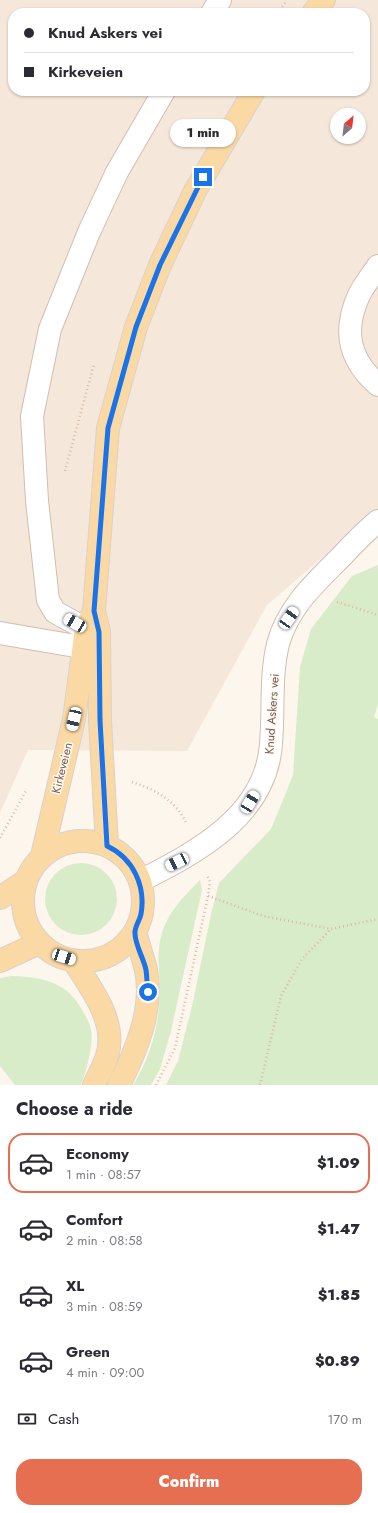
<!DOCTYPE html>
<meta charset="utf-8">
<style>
body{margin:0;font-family:Jost,sans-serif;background:#f7f7f7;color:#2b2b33;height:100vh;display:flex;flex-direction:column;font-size:15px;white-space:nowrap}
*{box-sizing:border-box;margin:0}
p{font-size:13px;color:#7c7c81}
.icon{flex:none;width:22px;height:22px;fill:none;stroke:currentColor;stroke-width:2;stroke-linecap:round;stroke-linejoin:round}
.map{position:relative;height:1085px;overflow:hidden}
.sheet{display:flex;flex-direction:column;background:#fff;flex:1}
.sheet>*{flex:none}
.banner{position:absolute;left:8px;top:8px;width:362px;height:88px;border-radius:16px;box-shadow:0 1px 3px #0004;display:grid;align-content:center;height:88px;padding:0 16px;background:#fff}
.needle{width:26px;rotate:28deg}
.controls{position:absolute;left:330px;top:108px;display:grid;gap:8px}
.controls a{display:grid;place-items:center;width:36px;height:36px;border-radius:50%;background:#fff;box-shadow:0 1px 3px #0004;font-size:20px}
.end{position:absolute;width:18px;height:18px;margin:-9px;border:5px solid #1a73e8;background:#fff;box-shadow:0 0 0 2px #fff}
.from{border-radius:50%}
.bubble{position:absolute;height:28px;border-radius:14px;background:#fff;box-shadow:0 1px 3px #0004;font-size:13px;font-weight:800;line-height:28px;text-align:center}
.car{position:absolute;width:12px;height:24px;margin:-12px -6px;border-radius:5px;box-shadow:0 0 3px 1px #0007;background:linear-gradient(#fff 24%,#345 0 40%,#fff 0 76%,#345 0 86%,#fff 0)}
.banner b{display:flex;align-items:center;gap:14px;height:38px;font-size:15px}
.banner b+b{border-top:1px solid #e1e1e2}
.banner i{width:10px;height:10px;background:#2b2b33}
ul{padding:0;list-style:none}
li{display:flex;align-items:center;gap:12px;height:60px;margin:0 8px 6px;padding:0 8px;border:2px solid transparent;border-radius:16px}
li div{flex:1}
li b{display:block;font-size:15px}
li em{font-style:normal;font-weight:800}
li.active{border-color:#e76f51}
li>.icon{width:36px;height:36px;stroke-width:1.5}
h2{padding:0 16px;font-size:18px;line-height:48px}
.pay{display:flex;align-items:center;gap:10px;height:44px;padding:0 16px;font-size:15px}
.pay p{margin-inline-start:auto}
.primary-button{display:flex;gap:8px;margin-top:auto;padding:8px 16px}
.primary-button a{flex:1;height:46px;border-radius:16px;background:#e76f51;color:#fff;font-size:16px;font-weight:800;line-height:46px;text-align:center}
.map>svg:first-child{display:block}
</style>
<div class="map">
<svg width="378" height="1085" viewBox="0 0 378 1085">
<rect width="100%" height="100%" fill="#fdf6ec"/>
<path fill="#f5e8da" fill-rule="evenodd" d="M 0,0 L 378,0 L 378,510 L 267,605 L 187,751 L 28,750 L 0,813 ZM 13,13 L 365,13 L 365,91 L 13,91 ZM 337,115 L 359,115 L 359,137 L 337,137 Z"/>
<path fill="#d8ecc9" d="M 378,565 L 378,704 L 374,717 L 378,719 L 378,1085 L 166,1085 L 178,1061 L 192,1006 L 212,910 L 219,883 L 271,829 L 293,775 L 300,667 L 311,629 L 352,576 Z
M45 899a36 36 0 1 1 72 0a36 36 0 1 1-72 0Z
M 200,880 L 202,890 L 171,1031 L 160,1069 L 151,1085 L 133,1085 C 151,1056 159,1026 160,992 C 160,974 156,955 161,937 C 166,914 184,896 200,880 Z
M 11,976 C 29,976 52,979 67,991 C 75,997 90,1020 91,1030 C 94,1043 86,1073 81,1085 L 15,1085 L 0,1066 L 0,978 Z"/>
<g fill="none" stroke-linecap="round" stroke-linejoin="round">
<defs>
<path id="minor" d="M 212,13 L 220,0
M 378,266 C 372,275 364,285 359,295 C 343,330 348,359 378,385
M 99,632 L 86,629 L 55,612 L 48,600 L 37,501 L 32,416 L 50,329 L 89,232 L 117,172 L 164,91
M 0,633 L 99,650
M 140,881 C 197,852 266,816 271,744 C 274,711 270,677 278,644 C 288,607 315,583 341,557 C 353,544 365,532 378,521"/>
<path id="major" d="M 313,13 L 324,0
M23 901a60 60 0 1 1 120 0a60 60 0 1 1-120 0Z
M 107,846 L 100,720 L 99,632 L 94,611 L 108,428 L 136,327 L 160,265 L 195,191 L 254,91
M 42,856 L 74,719 L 86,629 L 92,615
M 0,898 L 24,882
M 73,960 C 90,987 118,1022 107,1056 C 104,1066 98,1076 94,1085
M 0,961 L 39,943
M 119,1085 C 136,1051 154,1009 146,970 C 143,957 138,944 135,931"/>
</defs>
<use href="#minor" stroke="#d1beb0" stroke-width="24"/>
<use href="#major" stroke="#dad1cd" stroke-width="24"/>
<path stroke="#d9b8a5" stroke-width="2.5" stroke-dasharray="1 3" stroke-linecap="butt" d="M 277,13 L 286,2
M 65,471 L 94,364
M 337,602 L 378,615
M 132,782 C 154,789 177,801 186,823
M 0,838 L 27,789
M 208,896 L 263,916 L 331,929 L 378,919
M 156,1085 L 175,1048 L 208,896 L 210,882 L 207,875
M 260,1085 L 281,996 L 302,959 L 331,929"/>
<use href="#minor" stroke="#fff" stroke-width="22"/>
<use href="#major" stroke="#fbd9a5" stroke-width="22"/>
</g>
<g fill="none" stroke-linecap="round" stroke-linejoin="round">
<path stroke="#1a73e8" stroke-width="5" d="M 148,992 C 147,985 147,977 146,970 C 144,959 134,943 135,932 C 135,926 140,920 141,914 C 146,886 133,858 107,846 L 100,720 L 99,632 L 94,611 L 108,428 L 136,327 L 160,265 L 203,177"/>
</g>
<g text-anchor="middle" stroke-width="3" stroke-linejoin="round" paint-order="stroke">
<g font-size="12" fill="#7a5c4d" stroke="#fffaf3">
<text transform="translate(272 714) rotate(-86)" y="4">Knud Askers vei</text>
<text transform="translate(62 768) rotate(-76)" y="4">Kirkeveien</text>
</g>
</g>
</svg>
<div class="controls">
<a><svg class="needle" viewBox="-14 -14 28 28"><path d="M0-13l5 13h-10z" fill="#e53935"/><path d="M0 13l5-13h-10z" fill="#7c7c81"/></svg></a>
</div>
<i class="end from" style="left:148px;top:992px"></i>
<i class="end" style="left:203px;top:177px"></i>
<div class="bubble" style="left:170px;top:119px;width:66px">1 min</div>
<i class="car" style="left:289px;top:618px;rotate:34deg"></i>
<i class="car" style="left:75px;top:623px;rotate:300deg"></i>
<i class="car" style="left:74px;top:719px;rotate:193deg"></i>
<i class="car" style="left:250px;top:802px;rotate:31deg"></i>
<i class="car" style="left:177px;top:862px;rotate:244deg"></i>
<i class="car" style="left:64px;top:957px;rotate:108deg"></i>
<div class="banner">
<b><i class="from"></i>Knud Askers vei</b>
<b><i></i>Kirkeveien</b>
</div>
</div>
<section class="sheet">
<h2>Choose a ride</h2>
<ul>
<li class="active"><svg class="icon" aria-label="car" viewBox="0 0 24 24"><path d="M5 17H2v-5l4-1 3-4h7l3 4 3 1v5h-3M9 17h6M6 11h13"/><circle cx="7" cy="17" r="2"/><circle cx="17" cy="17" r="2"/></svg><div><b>Economy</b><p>1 min · 08:57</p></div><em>$1.09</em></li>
<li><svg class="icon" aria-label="car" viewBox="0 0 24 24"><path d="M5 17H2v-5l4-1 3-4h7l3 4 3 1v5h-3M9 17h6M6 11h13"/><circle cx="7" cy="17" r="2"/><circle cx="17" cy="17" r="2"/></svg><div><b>Comfort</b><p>2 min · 08:58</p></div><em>$1.47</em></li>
<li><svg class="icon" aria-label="car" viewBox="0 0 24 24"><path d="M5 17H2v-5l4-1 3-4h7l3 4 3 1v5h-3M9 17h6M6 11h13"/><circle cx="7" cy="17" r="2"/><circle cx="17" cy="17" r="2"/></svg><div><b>XL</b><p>3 min · 08:59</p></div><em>$1.85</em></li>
<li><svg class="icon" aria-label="car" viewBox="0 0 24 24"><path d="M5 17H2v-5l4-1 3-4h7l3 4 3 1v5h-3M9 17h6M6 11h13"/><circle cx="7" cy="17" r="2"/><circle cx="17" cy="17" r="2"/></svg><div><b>Green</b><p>4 min · 09:00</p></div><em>$0.89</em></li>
</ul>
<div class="pay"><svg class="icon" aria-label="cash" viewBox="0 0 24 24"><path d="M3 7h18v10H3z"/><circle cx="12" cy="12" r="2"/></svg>Cash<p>170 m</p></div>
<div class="primary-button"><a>Confirm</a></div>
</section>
